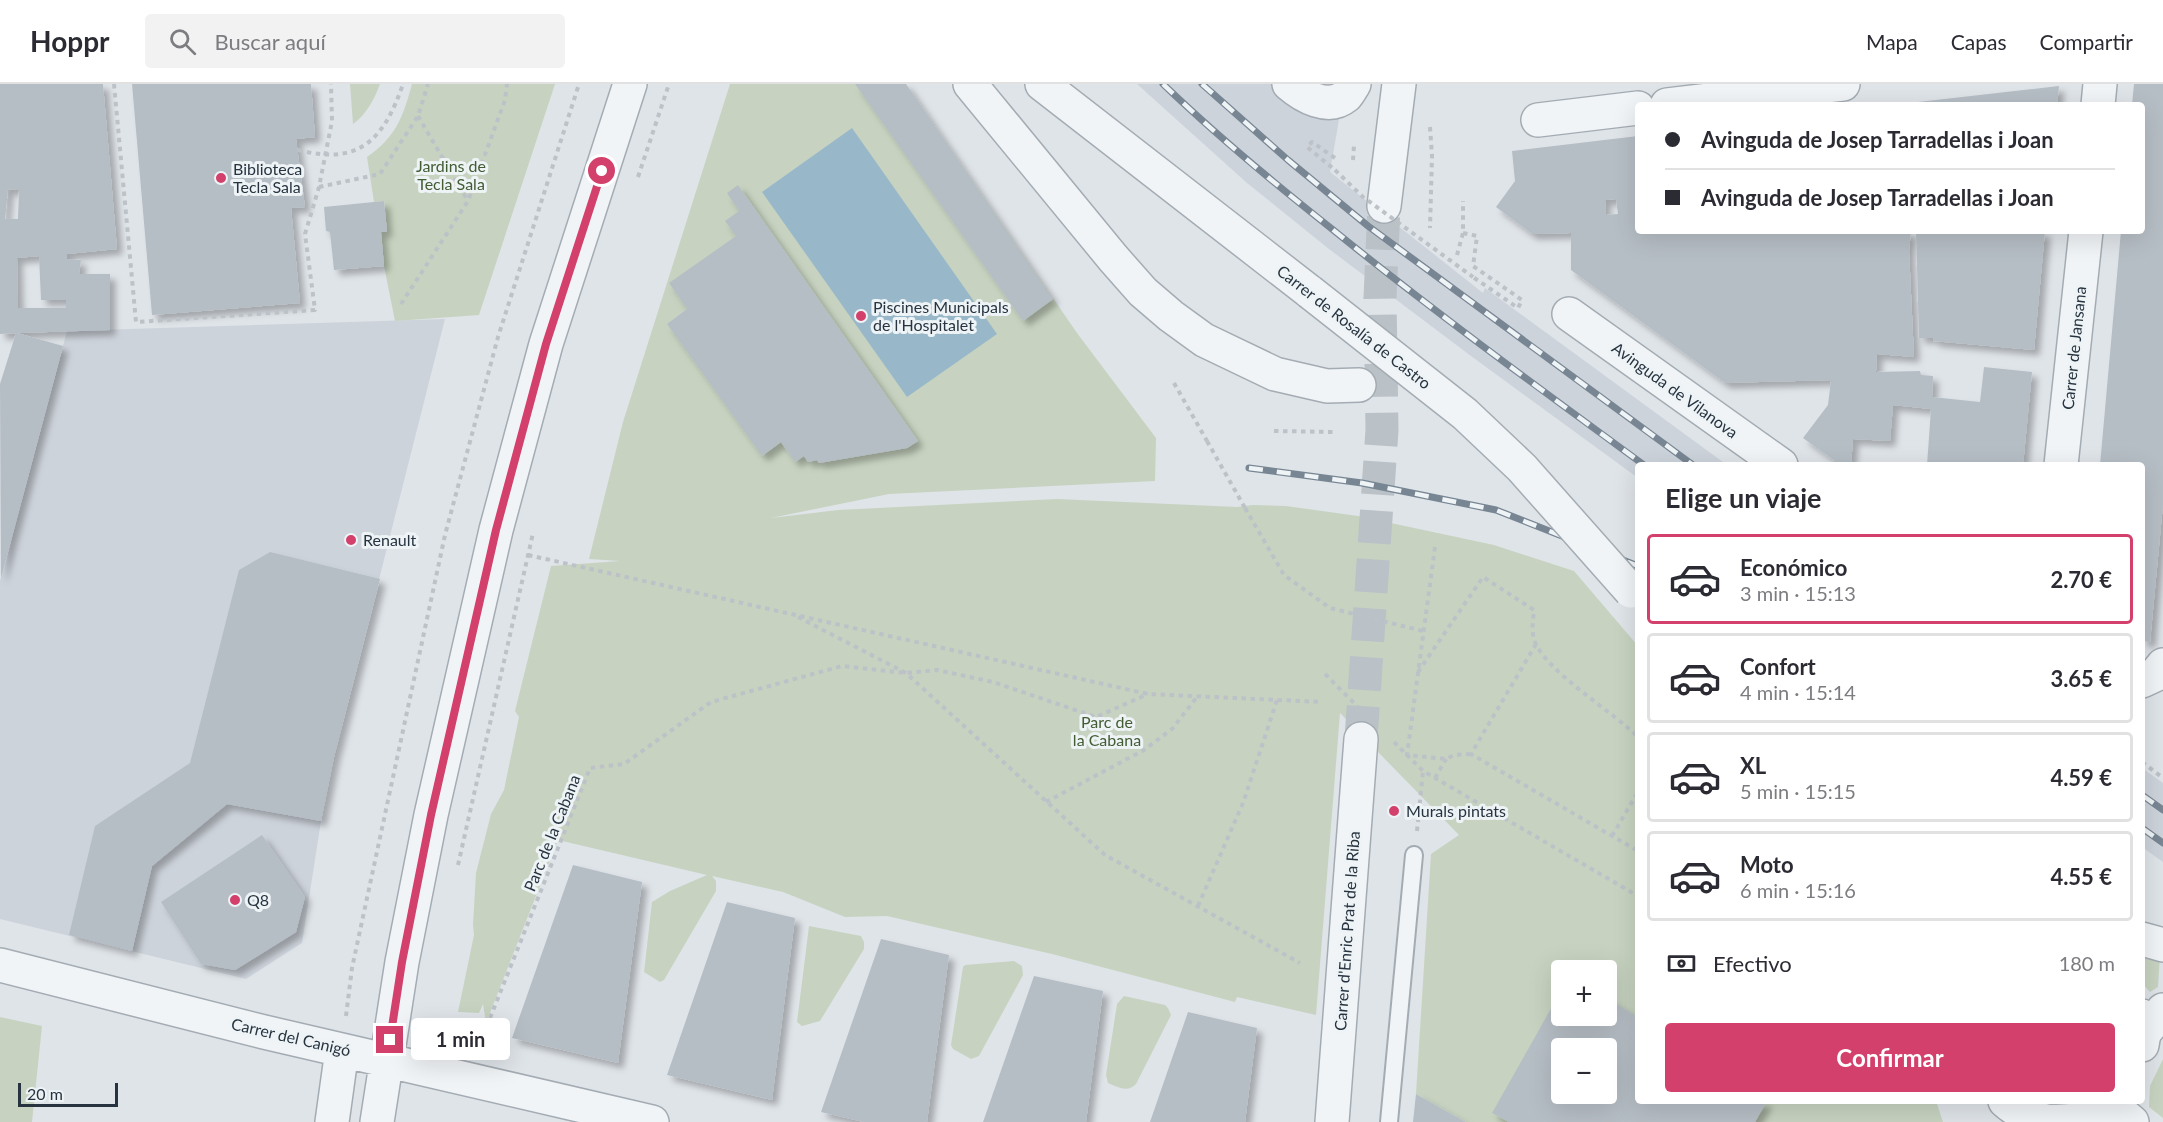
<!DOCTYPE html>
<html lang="es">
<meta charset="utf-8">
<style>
body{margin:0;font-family:Lato,sans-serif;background:#f2f2f3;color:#2b2b33;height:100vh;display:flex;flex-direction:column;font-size:22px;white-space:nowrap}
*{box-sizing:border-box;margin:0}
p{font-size:20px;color:#7c7c81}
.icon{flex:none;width:33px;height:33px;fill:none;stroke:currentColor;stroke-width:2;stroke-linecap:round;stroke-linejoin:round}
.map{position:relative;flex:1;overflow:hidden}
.panel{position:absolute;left:1635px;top:378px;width:510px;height:642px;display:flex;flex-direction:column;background:#fff;border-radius:6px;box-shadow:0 6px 24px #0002}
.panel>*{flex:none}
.hud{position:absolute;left:1635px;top:18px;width:510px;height:132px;border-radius:6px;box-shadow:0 6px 24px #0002;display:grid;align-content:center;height:132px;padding:0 30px;background:#fff}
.fabs{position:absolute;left:1551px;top:876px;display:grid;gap:12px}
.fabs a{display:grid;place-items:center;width:66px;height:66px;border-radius:6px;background:#fff;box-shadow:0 6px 24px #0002;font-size:30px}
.scale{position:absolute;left:18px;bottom:15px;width:100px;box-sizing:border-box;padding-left:6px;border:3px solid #273440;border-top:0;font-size:16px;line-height:21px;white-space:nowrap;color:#273440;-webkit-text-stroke:4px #eef3f6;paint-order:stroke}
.end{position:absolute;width:27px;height:27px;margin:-14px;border:8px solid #d2406b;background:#fff;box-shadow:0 0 0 3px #fff}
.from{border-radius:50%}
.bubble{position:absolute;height:42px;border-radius:6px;background:#fff;box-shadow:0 6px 24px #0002;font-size:20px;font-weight:700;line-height:42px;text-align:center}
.hud b{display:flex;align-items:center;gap:21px;height:57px;font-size:22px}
.hud b+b{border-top:2px solid #e1e1e2}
.hud i{width:15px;height:15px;background:#2b2b33}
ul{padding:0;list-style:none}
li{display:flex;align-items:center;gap:18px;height:90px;margin:0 12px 9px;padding:0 18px;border:3px solid #e1e1e2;border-radius:6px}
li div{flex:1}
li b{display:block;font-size:22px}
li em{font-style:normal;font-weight:700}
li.current{border-color:#d2406b}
li>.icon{width:54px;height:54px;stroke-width:1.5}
h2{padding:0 30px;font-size:27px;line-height:72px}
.pay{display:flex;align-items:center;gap:15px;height:66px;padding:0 30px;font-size:22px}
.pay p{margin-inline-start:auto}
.button{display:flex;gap:12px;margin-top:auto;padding:12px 30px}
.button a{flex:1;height:69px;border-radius:6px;background:#d2406b;color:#fff;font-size:24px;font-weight:700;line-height:69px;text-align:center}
header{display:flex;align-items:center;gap:36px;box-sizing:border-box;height:84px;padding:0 30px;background:#fff;border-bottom:2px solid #e1e1e2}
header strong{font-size:28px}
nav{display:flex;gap:33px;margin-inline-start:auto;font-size:21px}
.search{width:420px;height:54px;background:#f2f2f3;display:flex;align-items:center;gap:15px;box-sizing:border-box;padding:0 21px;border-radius:6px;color:#7c7c81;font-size:22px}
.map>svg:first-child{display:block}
</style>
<header>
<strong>Hoppr</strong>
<div class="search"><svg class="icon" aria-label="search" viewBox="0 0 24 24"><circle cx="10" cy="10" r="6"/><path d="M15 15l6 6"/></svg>Buscar aquí</div>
<nav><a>Mapa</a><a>Capas</a><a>Compartir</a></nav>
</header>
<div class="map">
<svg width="2163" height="1038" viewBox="0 0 2163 1038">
<defs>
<filter id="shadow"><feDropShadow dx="5.5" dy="5.5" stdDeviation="3" flood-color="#0004"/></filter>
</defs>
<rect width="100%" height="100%" fill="#dfe4e9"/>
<path fill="#cdd3db" d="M 1137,0 L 1345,0 L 1330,88 L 1483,209 L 1485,204 L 1727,381 L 1638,381 L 1638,394 L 1471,272 L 1329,165 L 1247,99 Z
M 445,235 L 334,673 L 321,737 L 302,859 L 246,895 L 0,835 L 0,497 L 67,247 Z
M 2142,684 L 2163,699 L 2163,778 L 2142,763 Z"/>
<path fill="#c7d3c0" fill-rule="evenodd" d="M 350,0 L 380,0 C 375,14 366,31 353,40 Z
M 412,0 L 555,0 L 479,231 L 395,237 L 384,182 L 381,148 L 387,147 L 384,117 L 374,118 L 367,73 C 396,53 403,33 412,0 Z
M 730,0 L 906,0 L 1077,249 L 1156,354 L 1155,397 L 889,410 L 771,434 L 838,426 L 1057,415 L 1237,423 L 1253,421 L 1286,422 L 1358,432 L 1494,461 L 1574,487 L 1638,562 L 1638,1017 L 1936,1017 L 1943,1038 L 1466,1038 L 1416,1010 L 1431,770 L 1459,751 L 1340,629 L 1316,931 L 1237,913 L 1235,918 L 1052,870 L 887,832 L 845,833 L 783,808 L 712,792 L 716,797 L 716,807 L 664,896 L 660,898 L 644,888 L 652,818 L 670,807 L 707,791 L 558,756 L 486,939 L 483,920 L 479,929 L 458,928 L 474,851 L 473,841 L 476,789 L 491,730 L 504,706 L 519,633 L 515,627 L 551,482 L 620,477 L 589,475 L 623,338 ZM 1562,886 L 1606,886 L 1606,932 L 1562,932 ZM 1562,964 L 1606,964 L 1606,1010 L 1562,1010 Z
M 809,842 L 861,852 L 864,858 L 864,865 L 820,937 L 802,942 L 797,938 Z
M 2142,865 L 2160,870 L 2158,903 L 2150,908 L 2142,899 Z
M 1014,877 L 1022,882 L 1023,891 L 979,972 L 971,975 L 953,965 L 951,961 L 963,883 L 965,881 Z
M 1124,912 L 1165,921 L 1168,924 L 1171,931 L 1136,1000 C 1127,1009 1118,1003 1108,999 L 1106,991 L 1117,920 Z
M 0,933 L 42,942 L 32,1038 L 0,1038 Z
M 2163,975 L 2163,1034 L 2149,1023 L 2150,1002 Z"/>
<path fill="#98b8ca" d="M 852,44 L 997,250 L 907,313 L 762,108 Z"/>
<path fill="#b6bec5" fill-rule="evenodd" filter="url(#shadow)" d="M 0,0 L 103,0 L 117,165 L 67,170 L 67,175 L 81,176 L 79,190 L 110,190 L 110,246 L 17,249 L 63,262 L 1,494 L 0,300 L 16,249 L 0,250 ZM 8,105 L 19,106 L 18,135 L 5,135 ZM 39,172 L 41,216 L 66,216 L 66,224 L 18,224 L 17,174 Z
M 132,0 L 311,0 L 315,53 L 296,55 L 305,123 L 291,124 L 300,219 L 152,231 Z
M 855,0 L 906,0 L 1053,215 L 1023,237 Z
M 2134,0 L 2163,0 L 2163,420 L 2150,558 L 2142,557 L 2142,381 L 2100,381 L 2121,147 L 2142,147 L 2142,21 L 2132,21 Z
M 2059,2 L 2057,21 L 1918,21 L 1918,18 Z
M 1638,52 L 1638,147 L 1911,147 L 1909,167 L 1914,273 L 1877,270 L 1876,288 L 1920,287 L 1921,291 L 1933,292 L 1932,313 L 1980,318 L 1984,283 L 2032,288 L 2023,381 L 1927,381 L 1931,325 L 1893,321 L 1890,357 L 1853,355 L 1851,381 L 1835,381 L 1835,377 L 1803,354 L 1828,321 L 1831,296 L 1725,299 L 1571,186 L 1571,149 L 1532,150 L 1496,123 L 1515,97 L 1512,67 ZM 1616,115 L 1618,130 L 1606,131 L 1605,116 Z
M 738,101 L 918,357 L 907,364 L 819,379 L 817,376 L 808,378 L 804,372 L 795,378 L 781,358 L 762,372 L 667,240 L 687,225 L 669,199 L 736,152 L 725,137 L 739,127 L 727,109 Z
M 384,117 L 387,148 L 381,148 L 384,182 L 334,186 L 330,148 L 326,147 L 324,123 Z
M 1916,147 L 2045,147 L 2034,266 L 1933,257 L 1934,254 L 1919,254 Z
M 270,468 L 380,495 L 334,673 L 321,737 L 227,720 L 152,782 L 132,867 L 69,851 L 95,742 L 190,679 L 239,486 Z
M 262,751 L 305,813 L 296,848 L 235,886 L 201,880 L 161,818 Z
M 573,781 L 642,798 L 618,979 L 512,954 Z
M 727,818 L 795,834 L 772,1016 L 667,991 Z
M 881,855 L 949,871 L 927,1038 L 864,1038 L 821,1028 Z
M 1034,892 L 1103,907 L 1086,1038 L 983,1038 Z
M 1562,905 L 1562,932 L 1606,932 L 1606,914 L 1638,933 L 1638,1017 L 1767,1017 L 1755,1038 L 1509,1038 L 1492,1029 ZM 1562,964 L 1606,964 L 1606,1010 L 1562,1010 Z
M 1188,928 L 1257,944 L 1245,1038 L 1150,1038 Z
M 1416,1010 L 1466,1038 L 1413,1038 Z"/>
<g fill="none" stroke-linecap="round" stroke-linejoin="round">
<path stroke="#bac1c7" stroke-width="33" stroke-dasharray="33 16" stroke-linecap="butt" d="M 1361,655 L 1382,346 L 1380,214 L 1384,122"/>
<defs>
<path id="service" d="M 1389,1038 L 1414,771"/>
<path id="minor" d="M 970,0 L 1113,174 L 1143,208 L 1171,232 L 1204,256 L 1275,290 L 1327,302 L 1359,301
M 1289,0 C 1303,12 1328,27 1346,12 C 1349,9 1352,3 1354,0
M 1667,21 L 1843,0
M 2098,21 L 2100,0
M 1538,36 L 1638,24
M 1569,230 L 1781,381
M 2061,381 L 2086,147
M 2142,597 L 2155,591 L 2163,581
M 2142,855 L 2163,861
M 0,881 L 264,948 L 652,1038
M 2144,949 L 2163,926
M 2114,1023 L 2132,1038
M 332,1038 L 342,966
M 377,1038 L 402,878 L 431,731 L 496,446 L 546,260 L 630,0"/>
<path id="tertiary" d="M 1042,0 L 1310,208
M 1384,122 L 1399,0
M 2142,932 L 2144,949 L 2142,961
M 2005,1017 C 2016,1027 2032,1035 2048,1037 C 2070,1038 2104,1035 2119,1017
M 1332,1038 L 1361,655"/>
</defs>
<use href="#service" stroke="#a4acb3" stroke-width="20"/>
<use href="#minor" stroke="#a4acb3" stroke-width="36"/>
<use href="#tertiary" stroke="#a4acb3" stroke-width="36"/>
<path stroke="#bcc2c7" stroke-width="4" stroke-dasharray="4.5 4.5" stroke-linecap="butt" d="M 114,0 L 136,238 L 315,226 L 305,150 L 319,103 L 332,37 L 331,0
M 418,32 L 468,117
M 1430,43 L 1432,72 L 1430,144
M 1335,74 L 1312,58 L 1307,63 L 1335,86
M 1353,76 L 1354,61
M 638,93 L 669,0
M 319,103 L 380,90 L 418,32 L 428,0
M 1463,149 L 1477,152 L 1473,182 L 1522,216 L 1518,224 L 1473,193
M 1457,171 L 1463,149 L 1463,117
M 401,220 L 468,117 L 505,16 L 507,0
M 1174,299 L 1207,357
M 1274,347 L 1335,348
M 1245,424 L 1284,491 L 1330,524 L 1423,547
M 1435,463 L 1407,671 L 1446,675 L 1454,671 L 1471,670
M 528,471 L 1148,610 L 1322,618
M 798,533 L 906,589 L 1105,771 L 1300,879
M 1536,560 L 1471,670 L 1638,767
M 1418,588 L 1483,493 L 1534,526 C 1533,537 1531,548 1535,558 C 1547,588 1613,628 1638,653
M 1325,590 L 1358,623
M 1394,658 L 1423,687 L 1638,812
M 2142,678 L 2163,694
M 1435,694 L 1446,675
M 1046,718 L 1144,666 L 1172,645 L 1197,613
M 1417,747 L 1423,687
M 1612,752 L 1638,708
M 458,781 L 533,449
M 1198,822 L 1243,719 L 1277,616
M 346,932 L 352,884 L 445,451 L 498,253 L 579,0
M 480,959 L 590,684 L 624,680 L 711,618 L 842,582 L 906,589 L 937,586 L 993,598 L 1096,633 L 1148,610"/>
<use href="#service" stroke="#f1f4f7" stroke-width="16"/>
<use href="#minor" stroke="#f1f4f7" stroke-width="33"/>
<use href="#tertiary" stroke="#f1f4f7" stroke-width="33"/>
<defs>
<path id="rail" d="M 1163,0 C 1216,51 1274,99 1332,145 C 1433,227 1539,304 1644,381
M 1202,0 L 1288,76 L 1368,142 L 1693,381
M 1249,384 L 1362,399 L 1496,426 L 1638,482
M 2142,711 L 2163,726
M 2142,744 L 2163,759"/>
</defs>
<use href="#rail" stroke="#788693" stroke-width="7"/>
<use href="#rail" stroke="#eef3f6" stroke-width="4.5" stroke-dasharray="14" stroke-linecap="butt"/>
<defs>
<path id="tertiary-bridge" d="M 1310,208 L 1465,330 L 1522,384 L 1631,507"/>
</defs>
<use href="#tertiary-bridge" stroke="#a4acb3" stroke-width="36" stroke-linecap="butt"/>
<path stroke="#bcc2c7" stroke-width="4" stroke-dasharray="4.5 4.5" stroke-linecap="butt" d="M 298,66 C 360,82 384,55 403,0
M 1335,86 L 1363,113 L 1473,193
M 1207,357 L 1245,424"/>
<use href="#tertiary-bridge" stroke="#f1f4f7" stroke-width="33"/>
</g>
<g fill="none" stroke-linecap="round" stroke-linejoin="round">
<path stroke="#d2406b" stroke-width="8" d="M 390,956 L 402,878 L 431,731 L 496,446 L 546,260 L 602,87"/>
</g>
<g fill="#d2406b" stroke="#eef3f6" stroke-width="2">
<circle cx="221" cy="94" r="6"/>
<circle cx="861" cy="232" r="6"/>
<circle cx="351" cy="456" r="6"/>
<circle cx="1394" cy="727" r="6"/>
<circle cx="235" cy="816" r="6"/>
</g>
<g text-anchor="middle" stroke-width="6" stroke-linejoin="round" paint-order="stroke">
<g font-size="16" fill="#425c34" stroke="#eef3f6">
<text x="451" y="88">Jardins de<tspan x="451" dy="18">Tecla Sala</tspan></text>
<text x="1107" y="644">Parc de<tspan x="1107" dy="18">la Cabana</tspan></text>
</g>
<g font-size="16" fill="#273440" stroke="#eef3f6" text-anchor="start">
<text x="233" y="91">Biblioteca<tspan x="233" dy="18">Tecla Sala</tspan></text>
<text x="873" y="229">Piscines Municipals<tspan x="873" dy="18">de l'Hospitalet</tspan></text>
<text x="363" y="462">Renault</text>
<text x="1406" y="733">Murals pintats</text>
<text x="247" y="822">Q8</text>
</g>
<g font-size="16" fill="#273440" stroke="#eef3f6">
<text transform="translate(1354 243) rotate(38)" y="6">Carrer de Rosalía de Castro</text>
<text transform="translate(2074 264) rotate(-84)" y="6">Carrer de Jansana</text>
<text transform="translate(1675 306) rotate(36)" y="6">Avinguda de Vilanova</text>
<text transform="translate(552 749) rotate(-68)" y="6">Parc de la Cabana</text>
<text transform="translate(1347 847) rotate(-86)" y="6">Carrer d'Enric Prat de la Riba</text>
<text transform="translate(291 953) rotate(13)" y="6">Carrer del Canigó</text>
</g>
</g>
</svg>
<div class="fabs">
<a>+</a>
<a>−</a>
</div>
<div class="scale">20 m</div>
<i class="end from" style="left:602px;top:87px"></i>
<i class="end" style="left:390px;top:956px"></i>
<div class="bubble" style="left:411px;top:934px;width:99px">1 min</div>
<div class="hud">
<b><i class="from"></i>Avinguda de Josep Tarradellas i Joan</b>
<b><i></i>Avinguda de Josep Tarradellas i Joan</b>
</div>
<section class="panel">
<h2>Elige un viaje</h2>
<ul>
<li class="current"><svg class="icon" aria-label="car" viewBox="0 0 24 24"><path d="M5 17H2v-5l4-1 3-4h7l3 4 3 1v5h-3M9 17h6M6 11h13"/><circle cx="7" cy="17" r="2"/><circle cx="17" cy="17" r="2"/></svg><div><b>Económico</b><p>3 min · 15:13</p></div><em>2.70 €</em></li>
<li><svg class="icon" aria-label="car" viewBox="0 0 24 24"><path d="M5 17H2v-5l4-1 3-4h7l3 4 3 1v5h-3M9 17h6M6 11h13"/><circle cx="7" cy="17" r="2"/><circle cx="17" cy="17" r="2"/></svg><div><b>Confort</b><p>4 min · 15:14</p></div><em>3.65 €</em></li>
<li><svg class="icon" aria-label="car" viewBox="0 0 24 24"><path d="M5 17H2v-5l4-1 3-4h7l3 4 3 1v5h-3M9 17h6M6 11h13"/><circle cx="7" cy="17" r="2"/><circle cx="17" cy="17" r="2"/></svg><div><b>XL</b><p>5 min · 15:15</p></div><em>4.59 €</em></li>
<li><svg class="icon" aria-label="car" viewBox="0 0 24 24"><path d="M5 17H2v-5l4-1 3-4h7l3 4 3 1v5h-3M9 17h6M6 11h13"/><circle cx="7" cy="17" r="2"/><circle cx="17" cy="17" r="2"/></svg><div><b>Moto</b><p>6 min · 15:16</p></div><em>4.55 €</em></li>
</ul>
<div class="pay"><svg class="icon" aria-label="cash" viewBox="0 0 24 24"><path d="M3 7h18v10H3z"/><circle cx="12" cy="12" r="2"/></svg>Efectivo<p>180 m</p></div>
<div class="button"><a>Confirmar</a></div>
</section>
</div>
